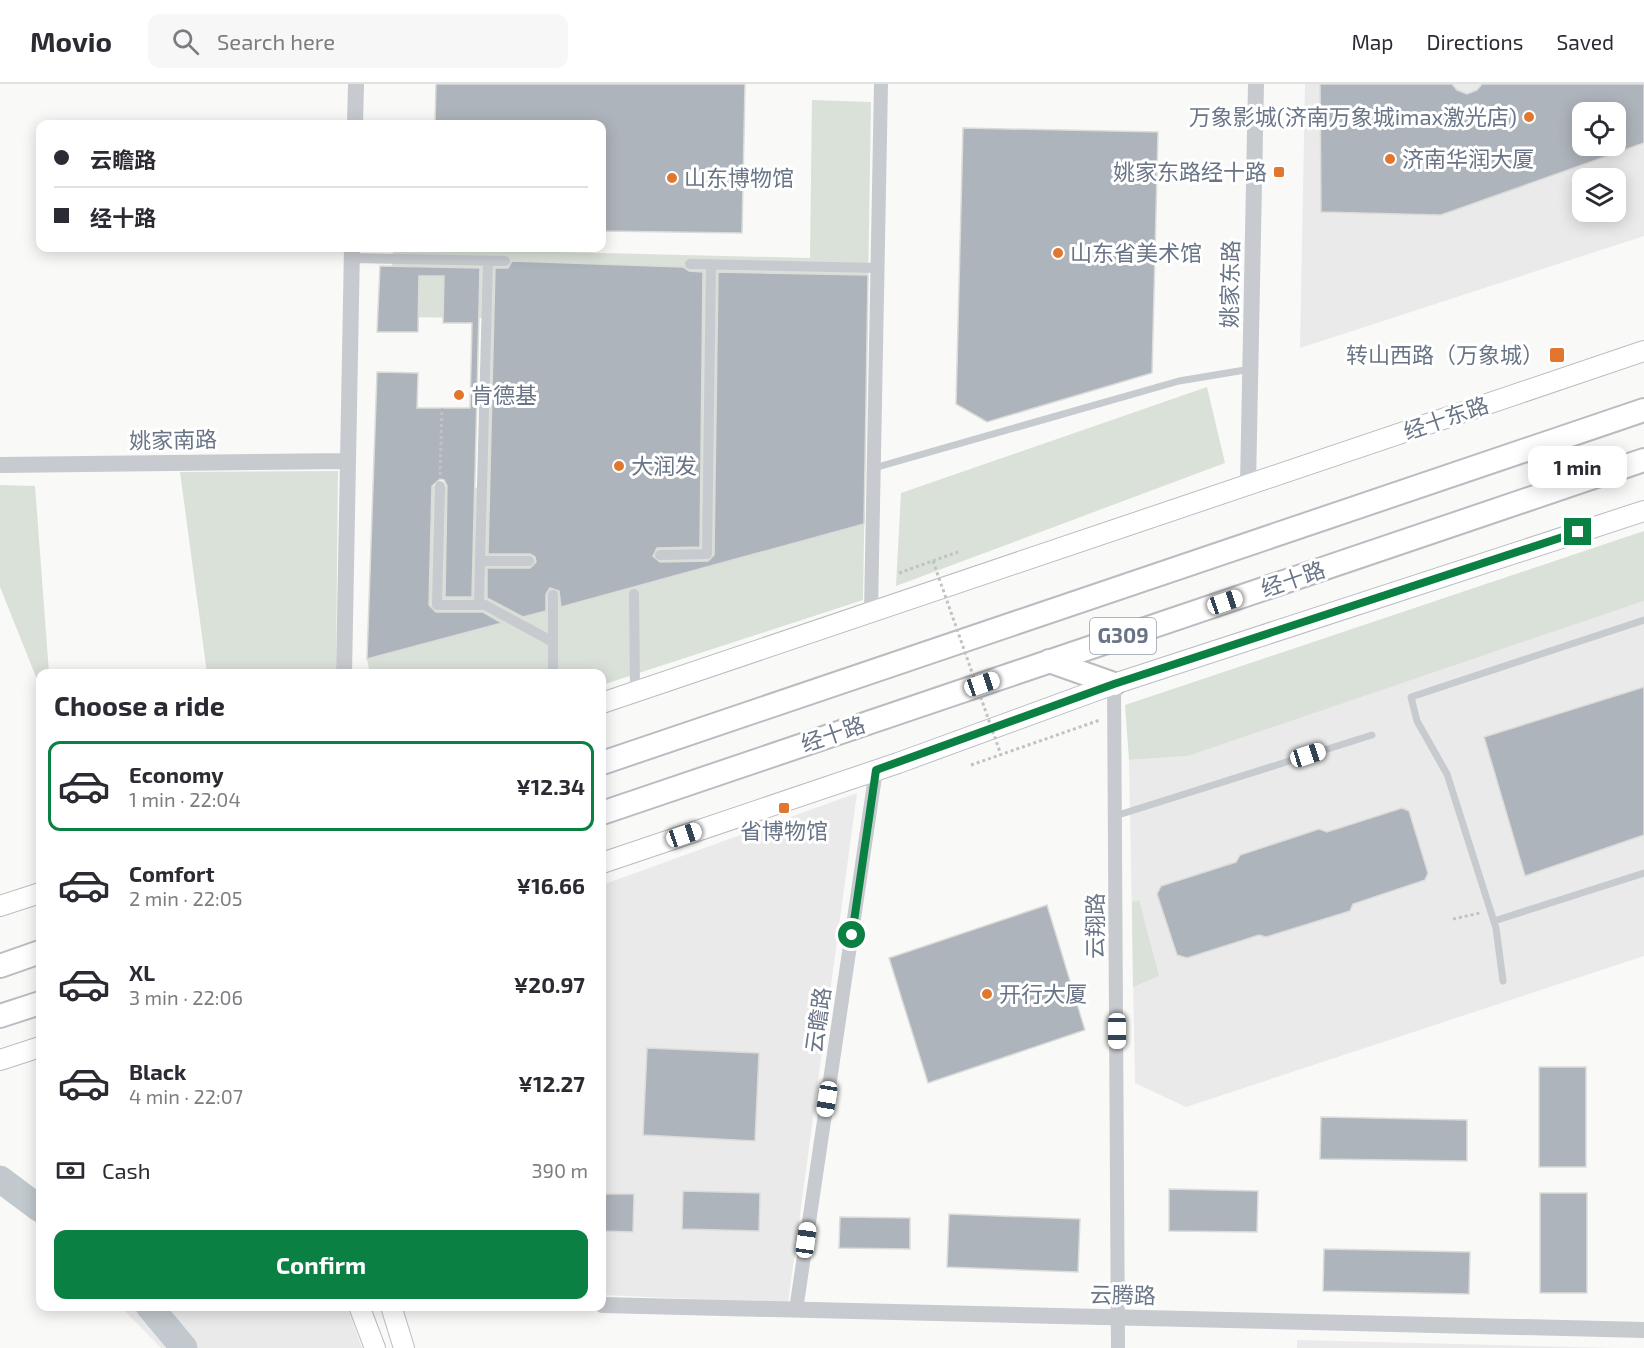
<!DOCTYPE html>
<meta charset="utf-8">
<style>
body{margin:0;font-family:"Exo 2","Noto Sans SC",sans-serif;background:#f7f7f7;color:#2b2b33;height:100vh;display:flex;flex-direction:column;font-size:22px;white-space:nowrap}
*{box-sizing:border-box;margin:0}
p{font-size:20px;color:#7c7c81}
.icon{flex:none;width:33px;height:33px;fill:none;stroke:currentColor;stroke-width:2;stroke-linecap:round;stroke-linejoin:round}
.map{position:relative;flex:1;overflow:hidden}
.sheet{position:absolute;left:36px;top:585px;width:570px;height:642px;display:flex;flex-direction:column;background:#fff;border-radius:12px;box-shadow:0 3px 15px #0003}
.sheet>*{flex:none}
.top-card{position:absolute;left:36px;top:36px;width:570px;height:132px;border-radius:12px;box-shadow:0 3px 15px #0003;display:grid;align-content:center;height:132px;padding:0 18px;background:#fff}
.buttons{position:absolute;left:1572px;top:18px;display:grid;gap:12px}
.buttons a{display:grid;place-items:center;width:54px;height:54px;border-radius:12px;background:#fff;box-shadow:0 3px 15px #0003;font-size:30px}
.end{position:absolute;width:27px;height:27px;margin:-14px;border:8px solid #0b8043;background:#fff;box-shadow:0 0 0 3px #fff}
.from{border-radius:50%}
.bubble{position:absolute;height:42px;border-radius:12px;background:#fff;box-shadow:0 3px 15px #0003;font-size:20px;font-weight:700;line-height:42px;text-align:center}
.car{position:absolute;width:18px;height:36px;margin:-18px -9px;border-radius:8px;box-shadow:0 0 4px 2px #0007;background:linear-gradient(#fff 24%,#345 0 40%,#fff 0 76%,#345 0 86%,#fff 0)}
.top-card b{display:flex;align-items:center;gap:21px;height:57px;font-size:22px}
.top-card b+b{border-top:2px solid #e1e1e2}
.top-card i{width:15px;height:15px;background:#2b2b33}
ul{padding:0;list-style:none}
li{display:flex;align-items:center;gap:18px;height:90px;margin:0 12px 9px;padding:0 6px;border:3px solid transparent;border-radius:12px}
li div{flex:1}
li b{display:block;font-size:22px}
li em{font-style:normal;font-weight:700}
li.active{border-color:#0b8043}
li>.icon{width:54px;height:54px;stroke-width:1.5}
h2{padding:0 18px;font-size:27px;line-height:72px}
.pay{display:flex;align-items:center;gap:15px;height:66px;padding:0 18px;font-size:22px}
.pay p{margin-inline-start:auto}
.button{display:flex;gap:12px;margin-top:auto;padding:12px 18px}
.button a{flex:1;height:69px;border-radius:12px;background:#0b8043;color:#fff;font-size:24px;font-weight:700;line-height:69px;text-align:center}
header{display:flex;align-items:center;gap:36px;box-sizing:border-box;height:84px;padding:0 30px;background:#fff;border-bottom:2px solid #e1e1e2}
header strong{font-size:28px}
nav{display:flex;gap:33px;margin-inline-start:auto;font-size:21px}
.search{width:420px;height:54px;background:#f7f7f7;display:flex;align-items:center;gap:15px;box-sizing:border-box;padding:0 21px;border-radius:12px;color:#7c7c81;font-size:22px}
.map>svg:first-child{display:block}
</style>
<header>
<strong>Movio</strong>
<div class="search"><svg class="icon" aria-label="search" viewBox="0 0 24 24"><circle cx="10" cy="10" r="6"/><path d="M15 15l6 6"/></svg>Search here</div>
<nav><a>Map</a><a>Directions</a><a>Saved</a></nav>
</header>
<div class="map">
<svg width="1644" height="1264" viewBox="0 0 1644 1264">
<rect width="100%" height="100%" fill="#f9f9f7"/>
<path fill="#eaeaea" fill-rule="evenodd" d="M 1305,0 L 1644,0 L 1644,152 L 1300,264 ZM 1582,28 L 1616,28 L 1616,62 L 1582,62 ZM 1582,94 L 1616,94 L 1616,128 L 1582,128 Z
M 1644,517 L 1644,872 L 1186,1023 L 1135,999 L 1129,676 L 1188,672 Z
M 857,709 L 788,1219 L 602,1211 L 602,801 Z
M 121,1223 L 347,1223 L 362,1264 L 161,1264 Z
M 1297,1256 L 1614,1264 L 1297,1264 Z"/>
<path fill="#dae1d8" d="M 812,16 L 871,18 L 863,516 L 602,601 L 602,590 L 370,590 L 367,575 L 377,288 L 418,289 L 416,401 L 483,404 L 488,234 L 390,233 L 393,164 L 810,174 Z
M 1207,303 L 1225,379 L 896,502 L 901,409 Z
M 338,387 L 336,586 L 328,590 L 207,589 L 180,388 Z
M 0,401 L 35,402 L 49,589 L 40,590 L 40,603 L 0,503 Z
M 1644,447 L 1644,517 L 1188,672 L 1129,676 L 1125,621 Z
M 1139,816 L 1159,892 L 1133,903 L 1132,818 Z"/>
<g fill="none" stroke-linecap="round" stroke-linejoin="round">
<path stroke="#c1c8ce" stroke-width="27" d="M 0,1095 L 40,1125
M 149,1222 L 184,1264"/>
</g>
<path fill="#aeb4bb" stroke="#dbdbd9" stroke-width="1.5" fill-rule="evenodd" d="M 436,0 L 745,0 L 742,149 L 602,147 L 602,40 L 435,40 Z
M 1320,0 L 1452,0 L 1457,6 L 1467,10 L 1477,6 L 1482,0 L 1644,0 L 1644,59 L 1441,131 L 1321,128 ZM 1582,28 L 1616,28 L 1616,62 L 1582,62 Z
M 963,44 L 1158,48 L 1152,289 L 987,338 L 956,320 Z
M 512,177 L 683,183 L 689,187 L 703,188 L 700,463 L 657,464 L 653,472 L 660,478 L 708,477 L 714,471 L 718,188 L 868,191 L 864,440 L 561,523 L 559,507 L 550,504 L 546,510 L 546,527 L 523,533 L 487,514 L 487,484 L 530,484 L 536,478 L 535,473 L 530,470 L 488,470 L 495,184 L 508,184 Z
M 380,182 L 480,184 L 472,513 L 445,513 L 447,402 L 444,396 L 440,395 L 432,402 L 429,521 L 436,528 L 483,528 L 502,539 L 367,575 L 377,288 L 418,289 L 417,324 L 470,324 L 472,239 L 443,239 L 444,192 L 419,192 L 418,248 L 377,248 Z
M 1644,603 L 1644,751 L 1525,792 L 1484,653 Z
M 1402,724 L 1409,727 L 1428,789 L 1425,796 L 1353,820 L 1350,827 L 1266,853 L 1259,851 L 1187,874 L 1177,871 L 1157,810 L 1161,802 L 1236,778 L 1240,771 L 1319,745 L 1327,748 Z
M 1047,821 L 1085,946 L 928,999 L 889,874 Z
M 647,964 L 759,969 L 755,1057 L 643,1051 Z
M 1539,983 L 1586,983 L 1586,1083 L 1539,1083 Z
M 1321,1033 L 1467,1036 L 1467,1077 L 1320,1075 Z
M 1169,1105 L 1258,1107 L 1257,1148 L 1169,1147 Z
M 683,1107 L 760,1109 L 759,1147 L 682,1145 Z
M 1540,1109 L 1587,1109 L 1587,1209 L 1540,1209 Z
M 602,1110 L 634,1110 L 633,1148 L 602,1147 Z
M 949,1130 L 1080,1135 L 1078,1188 L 947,1183 Z
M 840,1133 L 910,1134 L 910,1165 L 839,1164 Z
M 1324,1165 L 1470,1168 L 1469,1210 L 1323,1207 Z"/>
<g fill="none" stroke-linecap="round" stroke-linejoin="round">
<defs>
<path id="secondary" d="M 602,619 L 1644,267
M 602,779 L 898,679 L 1114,600 L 1644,427
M 0,822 L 40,809
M 0,976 L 40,963
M 359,1222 L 375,1264
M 391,1222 L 404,1264"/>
<path id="trunk" d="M 1049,577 L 1114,600
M 602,679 L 1644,326
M 602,729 L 1644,376
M 0,882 L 40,868
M 0,932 L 40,919"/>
</defs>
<use href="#secondary" stroke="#babdc2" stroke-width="22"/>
<use href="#trunk" stroke="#babcc0" stroke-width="26"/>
<path stroke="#c1c2c5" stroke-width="3" stroke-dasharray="3 3" stroke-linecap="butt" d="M 440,391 L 442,324
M 971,681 L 1100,636
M 1453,835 L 1480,829"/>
<path stroke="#c7cace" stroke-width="7" d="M 874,384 L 1179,297 L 1251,285
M 1115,732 L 1372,651
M 1494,837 L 1644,789
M 1503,897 L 1496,844 L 1447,690 L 1417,637 L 1411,613 L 1644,536"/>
<path stroke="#c7cace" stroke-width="10" d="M 352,174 L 505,177
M 488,177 L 480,477 L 529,477
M 690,180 L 878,184
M 440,402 L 437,521 L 485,521 L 553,558
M 660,471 L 707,470 L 711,180
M 634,510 L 635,607
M 479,521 L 480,477
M 553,590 L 553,511"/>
<path stroke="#c7cace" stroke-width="14" d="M 871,528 L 881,0
M 1114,600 L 1118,1264
M 796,1226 L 876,686"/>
<path stroke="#c7cace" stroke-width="16" d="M 355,40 L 356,0
M 0,381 L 347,377
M 1248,400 L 1256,0
M 344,590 L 352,164
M 602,1221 L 1644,1246"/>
<use href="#secondary" stroke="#fff" stroke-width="20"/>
<use href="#trunk" stroke="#fff" stroke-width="22"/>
<path stroke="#c1c2c5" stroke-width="3" stroke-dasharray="3 3" stroke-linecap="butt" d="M 933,477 L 1001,671
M 899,489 L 958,468"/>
</g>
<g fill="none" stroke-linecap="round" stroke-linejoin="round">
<path stroke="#0b8043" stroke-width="8" d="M 852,851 L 876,686 L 1114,600 L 1578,448"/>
</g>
<g fill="#e1772f" stroke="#fff" stroke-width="2">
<circle cx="1529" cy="33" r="6"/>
<circle cx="1390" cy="75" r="6"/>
<rect x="1273" y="82" width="12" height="12" rx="3"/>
<circle cx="672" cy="94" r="6"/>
<circle cx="1058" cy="169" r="6"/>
<rect x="1549" y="263" width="16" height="16" rx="3"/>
<circle cx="459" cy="311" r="6"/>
<circle cx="619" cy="382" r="6"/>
<rect x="778" y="718" width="12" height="12" rx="3"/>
<circle cx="987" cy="910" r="6"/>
</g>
<g text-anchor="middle" stroke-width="6" stroke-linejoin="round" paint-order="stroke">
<rect fill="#fff" stroke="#969eab" stroke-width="1.5" x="1090" y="534" width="66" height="36" rx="4.5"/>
<g font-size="21" font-weight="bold" fill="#697587">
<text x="1123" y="559">G309</text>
</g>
<g font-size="22" fill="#697587" stroke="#fff" text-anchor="start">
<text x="1517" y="41" text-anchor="end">万象影城(济南万象城imax激光店)</text>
<text x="1402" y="83">济南华润大厦</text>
<text x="1267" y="96" text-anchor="end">姚家东路经十路</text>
<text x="684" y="102">山东博物馆</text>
<text x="1070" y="177">山东省美术馆</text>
<text x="1544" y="279" text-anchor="end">转山西路（万象城）</text>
<text x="471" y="319">肯德基</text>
<text x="631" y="390">大润发</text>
<text x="784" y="755" text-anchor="middle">省博物馆</text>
<text x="999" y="918">开行大厦</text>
</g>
<g font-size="22" fill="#697587" stroke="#fff">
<text transform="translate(1230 200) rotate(-89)" y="8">姚家东路</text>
<text transform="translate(1446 334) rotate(-19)" y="8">经十东路</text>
<text transform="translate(173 356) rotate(-1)" y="8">姚家南路</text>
<text transform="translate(1293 495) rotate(-19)" y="8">经十路</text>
<text transform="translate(833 650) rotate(-19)" y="8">经十路</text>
<text transform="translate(1095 842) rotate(-90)" y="8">云翔路</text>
<text transform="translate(818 936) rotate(-82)" y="8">云瞻路</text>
<text transform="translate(1123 1211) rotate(1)" y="8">云腾路</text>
</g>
</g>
</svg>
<div class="buttons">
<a><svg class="icon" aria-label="locate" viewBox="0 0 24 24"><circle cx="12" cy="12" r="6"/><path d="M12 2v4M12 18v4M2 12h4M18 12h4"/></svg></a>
<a><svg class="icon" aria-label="layers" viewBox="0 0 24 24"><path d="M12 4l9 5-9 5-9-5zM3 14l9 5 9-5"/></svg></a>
</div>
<i class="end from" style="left:852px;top:851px"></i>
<i class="end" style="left:1578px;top:448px"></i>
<div class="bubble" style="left:1528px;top:362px;width:99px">1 min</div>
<i class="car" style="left:1225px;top:518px;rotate:71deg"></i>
<i class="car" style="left:982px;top:600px;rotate:71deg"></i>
<i class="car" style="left:1308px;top:671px;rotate:72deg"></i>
<i class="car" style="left:684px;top:751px;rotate:71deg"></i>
<i class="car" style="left:1117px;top:947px;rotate:180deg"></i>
<i class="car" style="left:827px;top:1015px;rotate:189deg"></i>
<i class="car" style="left:806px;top:1156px;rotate:8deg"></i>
<div class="top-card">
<b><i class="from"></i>云瞻路</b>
<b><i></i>经十路</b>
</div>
<section class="sheet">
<h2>Choose a ride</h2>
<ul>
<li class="active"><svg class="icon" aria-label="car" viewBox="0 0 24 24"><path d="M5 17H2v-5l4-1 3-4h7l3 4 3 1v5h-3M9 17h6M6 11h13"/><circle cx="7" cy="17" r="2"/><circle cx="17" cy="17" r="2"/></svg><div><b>Economy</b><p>1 min · 22:04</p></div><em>¥12.34</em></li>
<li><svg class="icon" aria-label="car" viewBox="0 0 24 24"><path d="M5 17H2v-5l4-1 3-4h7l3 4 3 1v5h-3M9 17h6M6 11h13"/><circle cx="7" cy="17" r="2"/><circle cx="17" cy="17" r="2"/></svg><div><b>Comfort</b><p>2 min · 22:05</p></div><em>¥16.66</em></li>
<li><svg class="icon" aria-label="car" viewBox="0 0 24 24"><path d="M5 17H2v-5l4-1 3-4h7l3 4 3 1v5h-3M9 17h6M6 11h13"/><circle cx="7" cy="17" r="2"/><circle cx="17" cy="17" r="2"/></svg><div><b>XL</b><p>3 min · 22:06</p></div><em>¥20.97</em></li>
<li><svg class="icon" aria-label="car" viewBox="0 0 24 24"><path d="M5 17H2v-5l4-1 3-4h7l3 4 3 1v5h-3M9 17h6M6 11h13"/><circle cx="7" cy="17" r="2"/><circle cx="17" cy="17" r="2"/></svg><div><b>Black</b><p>4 min · 22:07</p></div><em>¥12.27</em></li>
</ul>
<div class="pay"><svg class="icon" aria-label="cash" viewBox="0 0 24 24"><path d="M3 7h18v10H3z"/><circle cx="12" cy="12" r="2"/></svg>Cash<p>390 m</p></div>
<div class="button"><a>Confirm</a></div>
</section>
</div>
